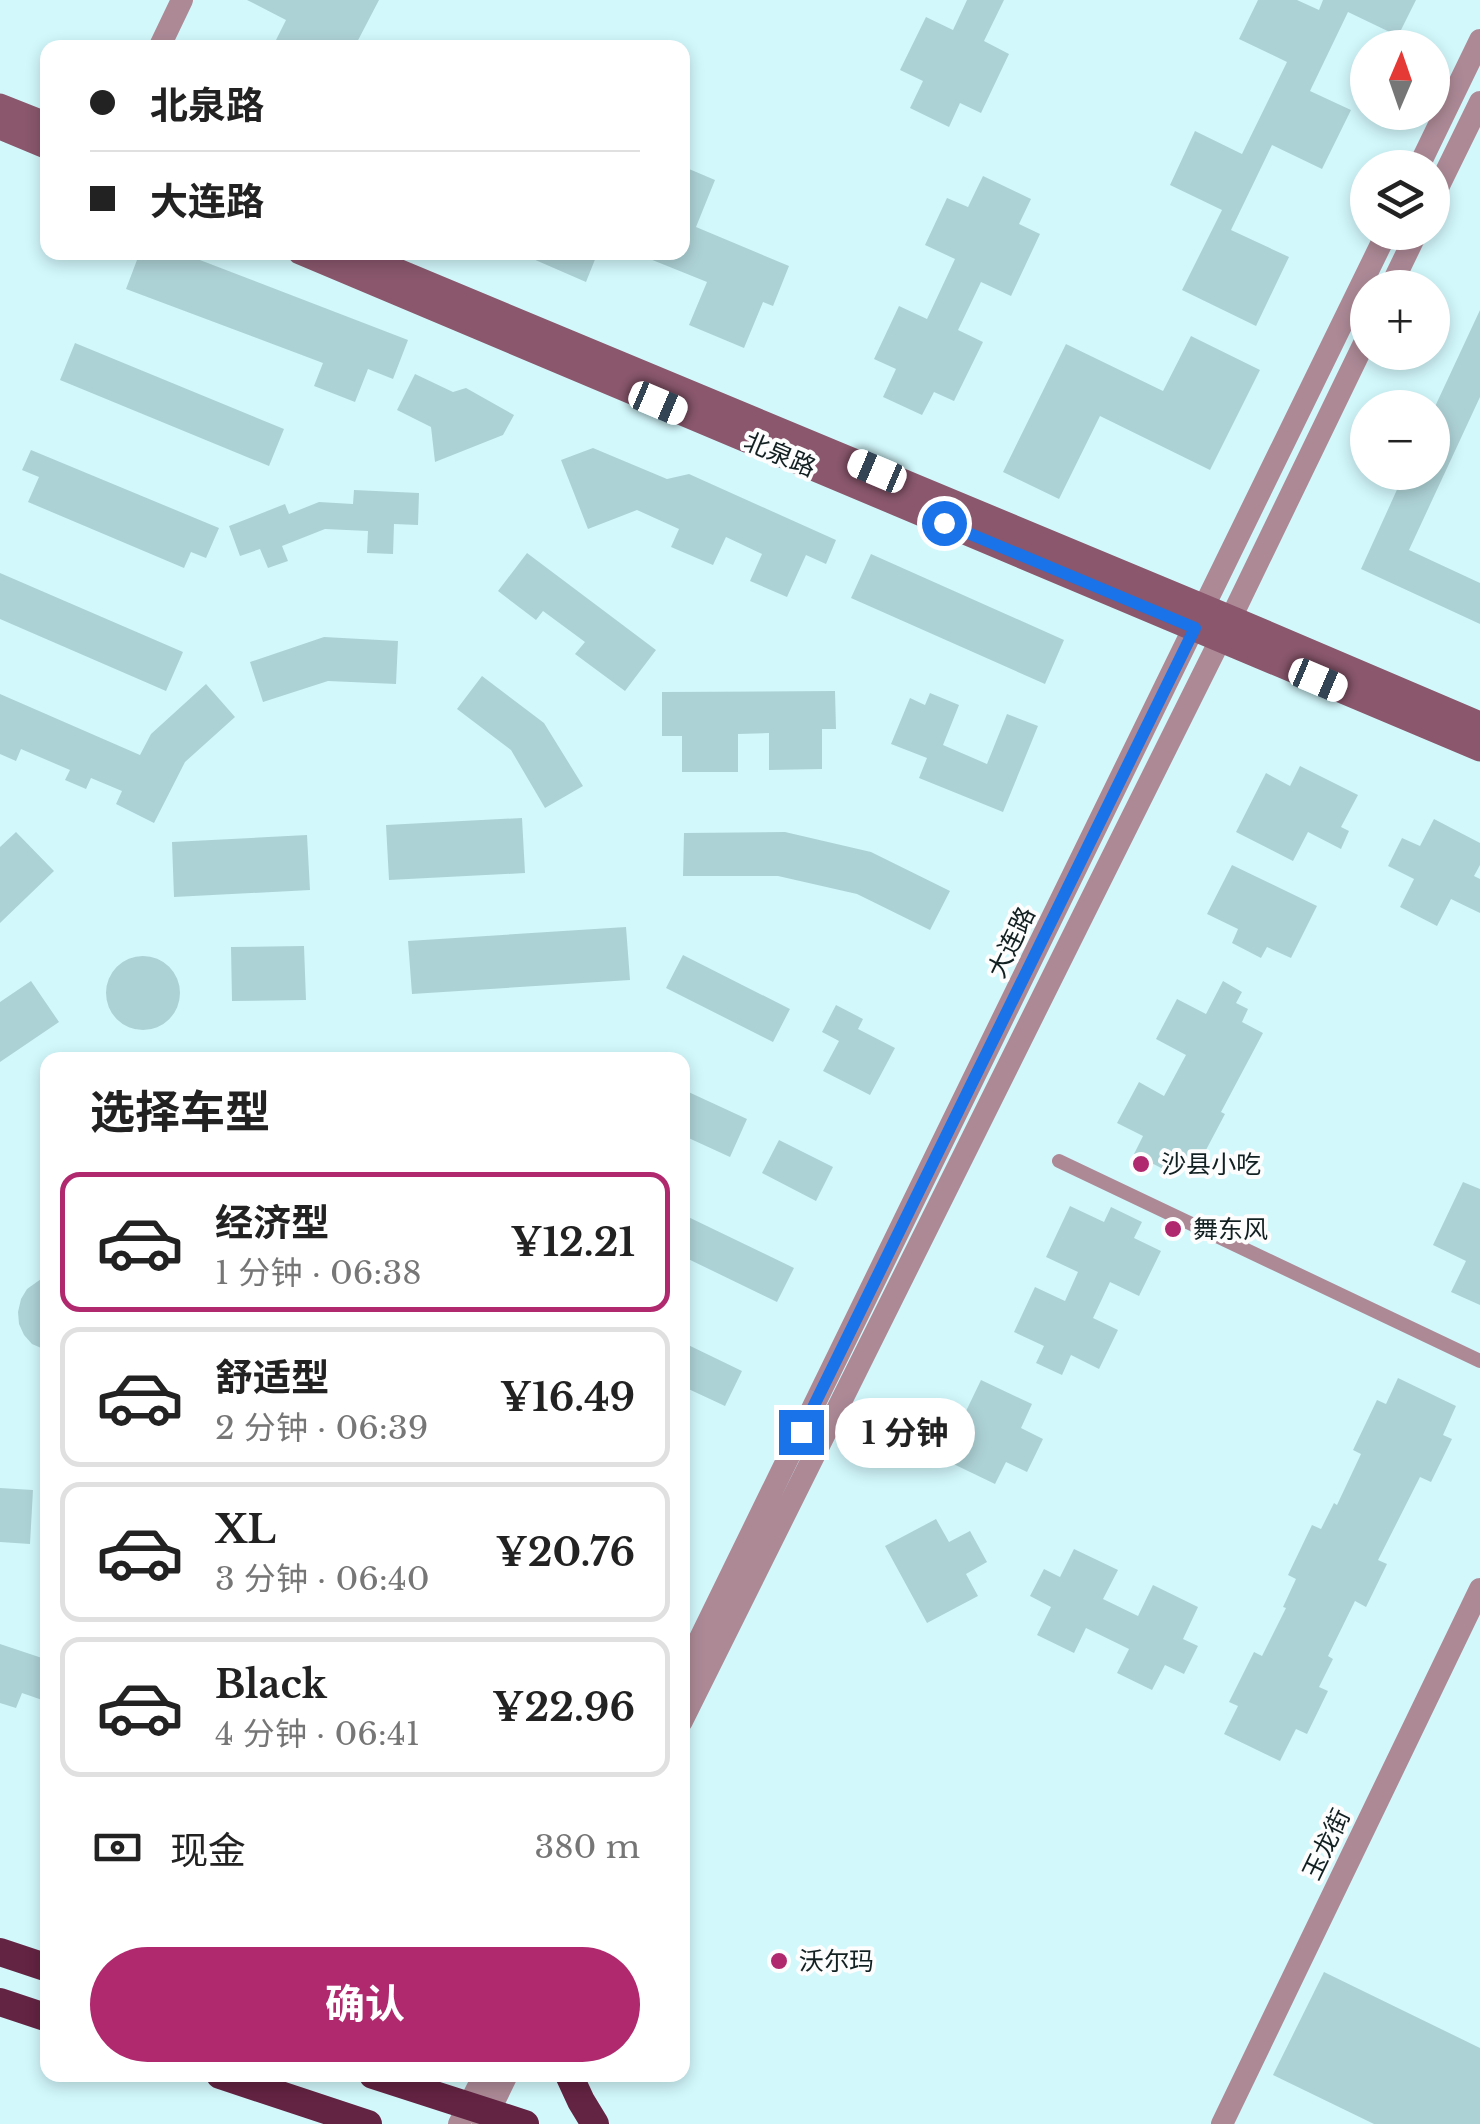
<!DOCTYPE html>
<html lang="zh">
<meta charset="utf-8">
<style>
body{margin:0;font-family:"Libre Baskerville","Noto Sans SC",serif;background:#f6f6f6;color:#222;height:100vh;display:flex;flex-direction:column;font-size:38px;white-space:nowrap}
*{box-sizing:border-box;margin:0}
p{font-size:32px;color:#767676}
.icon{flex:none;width:55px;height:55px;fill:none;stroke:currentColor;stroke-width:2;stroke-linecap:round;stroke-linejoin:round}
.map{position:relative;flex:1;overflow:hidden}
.details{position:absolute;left:40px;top:1052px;width:650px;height:1030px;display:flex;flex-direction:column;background:#fff;border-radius:20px;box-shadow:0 5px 15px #0003}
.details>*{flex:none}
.top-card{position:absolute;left:40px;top:40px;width:650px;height:220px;border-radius:20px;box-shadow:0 5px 15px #0003;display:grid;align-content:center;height:220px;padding:0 50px;background:#fff}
.needle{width:65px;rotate:2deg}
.tools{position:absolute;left:1350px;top:30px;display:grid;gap:20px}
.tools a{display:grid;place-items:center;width:100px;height:100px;border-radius:50%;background:#fff;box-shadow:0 5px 15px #0003;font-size:50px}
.end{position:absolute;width:45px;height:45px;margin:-22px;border:12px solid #1a73e8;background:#fff;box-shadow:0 0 0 5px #fff}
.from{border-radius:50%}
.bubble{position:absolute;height:70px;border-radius:35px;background:#fff;box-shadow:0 5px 15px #0003;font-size:32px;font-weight:700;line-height:70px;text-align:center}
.car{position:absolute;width:30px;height:60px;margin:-30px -15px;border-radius:12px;box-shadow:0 0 8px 2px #0007;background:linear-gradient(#fff 24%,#345 0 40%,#fff 0 76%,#345 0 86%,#fff 0)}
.top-card b{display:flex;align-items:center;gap:35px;height:95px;font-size:38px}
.top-card b+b{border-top:2px solid #e0e0e0}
.top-card i{width:25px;height:25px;background:#222}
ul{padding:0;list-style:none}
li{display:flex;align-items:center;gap:30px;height:140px;margin:0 20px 15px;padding:0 30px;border:5px solid #e0e0e0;border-radius:20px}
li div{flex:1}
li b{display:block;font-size:38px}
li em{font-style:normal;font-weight:700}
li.current{border-color:#b0296f}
li>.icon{width:90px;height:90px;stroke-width:1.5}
h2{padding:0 50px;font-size:45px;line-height:120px}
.pay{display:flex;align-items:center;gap:25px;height:110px;padding:0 50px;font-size:38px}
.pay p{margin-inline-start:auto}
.button{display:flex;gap:20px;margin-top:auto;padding:20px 50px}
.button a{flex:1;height:115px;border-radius:60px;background:#b0296f;color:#fff;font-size:40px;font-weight:700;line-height:115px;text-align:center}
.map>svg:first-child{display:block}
</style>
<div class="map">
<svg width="1480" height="2124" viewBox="0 0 1480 2124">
<rect width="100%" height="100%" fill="#d2f8fc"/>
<path fill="#add2d6" d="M 247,0 L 379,0 L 354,48 L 272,48 L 286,20 Z
M 967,0 L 1004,0 L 984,41 L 1009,54 L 981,113 L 960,103 L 949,127 L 910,108 L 923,81 L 900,70 L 926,17 L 953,30 Z
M 1258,0 L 1297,0 L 1319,10 L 1323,0 L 1416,0 L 1398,36 L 1348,12 L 1310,91 L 1351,110 L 1322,169 L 1272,145 L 1231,230 L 1289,257 L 1256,326 L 1182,290 L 1222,210 L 1170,185 L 1195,131 L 1242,154 L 1287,62 L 1239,39 Z
M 682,166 L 715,180 L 696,227 L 789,266 L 773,306 L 763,302 L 744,348 L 689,325 L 707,282 L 635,253 L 682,252 Z
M 983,176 L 1031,199 L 1019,224 L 1040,234 L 1011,296 L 981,282 L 958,330 L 983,342 L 954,401 L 934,392 L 922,415 L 883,397 L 896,369 L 874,359 L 899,306 L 927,319 L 955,259 L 925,245 L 947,198 L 968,207 Z
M 140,252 L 179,252 L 408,340 L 393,379 L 368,369 L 355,402 L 314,386 L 323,363 L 126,289 Z
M 517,252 L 598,252 L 586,282 Z
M 1480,310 L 1480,397 L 1409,550 L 1480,583 L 1480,624 L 1361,569 L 1405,472 L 1432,472 L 1432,413 Z
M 1191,336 L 1260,370 L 1210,470 L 1100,416 L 1059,499 L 1003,472 L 1066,344 L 1163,391 Z
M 75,343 L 284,429 L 269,466 L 60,380 Z
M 415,374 L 453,392 L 466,388 L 514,415 L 503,435 L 435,462 L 431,427 L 397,410 Z
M 593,448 L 667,479 L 689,474 L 836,540 L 826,564 L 806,555 L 787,597 L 750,581 L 762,554 L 726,537 L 713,565 L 671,547 L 679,529 L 637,510 L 588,529 L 561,460 Z
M 31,450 L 219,528 L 206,558 L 191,552 L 184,568 L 28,502 L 39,477 L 22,470 Z
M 354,490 L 419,493 L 418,525 L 394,524 L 393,554 L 367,553 L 368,531 L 325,529 L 282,546 L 288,561 L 268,568 L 260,549 L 240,556 L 229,526 L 285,504 L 289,514 L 319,502 L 353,504 Z
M 527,553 L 656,650 L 625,691 L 575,654 L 585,642 L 543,611 L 536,620 L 498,591 Z
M 871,554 L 1064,640 L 1045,684 L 851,598 Z
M 0,573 L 183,652 L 166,691 L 0,619 Z
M 324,637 L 398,641 L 396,684 L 328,681 L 263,702 L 250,662 Z
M 482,676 L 544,723 L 583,786 L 545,808 L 511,750 L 457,709 Z
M 206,684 L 235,717 L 185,762 L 154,823 L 116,804 L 122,791 L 91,778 L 86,789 L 65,780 L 70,770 L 21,749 L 16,761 L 0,754 L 0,694 L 140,755 L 151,734 Z
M 835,691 L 836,729 L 822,729 L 822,769 L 769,770 L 769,733 L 738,734 L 738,772 L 682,772 L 682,736 L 662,736 L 662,692 Z
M 930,693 L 959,705 L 943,745 L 987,764 L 1007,714 L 1038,726 L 1003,812 L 919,778 L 927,758 L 891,744 L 910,698 L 925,705 Z
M 1300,766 L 1358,795 L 1341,827 L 1349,831 L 1341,849 L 1308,832 L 1293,861 L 1236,832 L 1266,773 L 1290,786 Z
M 522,818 L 525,873 L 389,880 L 386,825 Z
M 1434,819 L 1480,843 L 1480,865 L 1474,876 L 1480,879 L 1480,913 L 1451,899 L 1437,926 L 1400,907 L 1414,879 L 1388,866 L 1402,838 L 1420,846 Z
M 16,832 L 54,871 L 0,923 L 0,847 Z
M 785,832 L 871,852 L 950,891 L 930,930 L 857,894 L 778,876 L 683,876 L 684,833 Z
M 307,835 L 310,890 L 174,897 L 172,842 Z
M 1232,865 L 1317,906 L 1291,958 L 1267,947 L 1261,958 L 1232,943 L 1238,929 L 1207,914 Z
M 626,927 L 630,980 L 412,994 L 408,941 Z
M 304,946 L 306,1000 L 232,1001 L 231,947 Z
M 683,955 L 790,1009 L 773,1042 L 666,988 Z
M106 993a37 37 0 1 1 74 0a37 37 0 1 1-74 0Z
M 31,981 L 59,1022 L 0,1062 L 0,1002 Z
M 1223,981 L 1242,992 L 1236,1003 L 1248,1009 L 1242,1022 L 1263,1033 L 1221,1112 L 1225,1114 L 1197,1167 L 1175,1156 L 1167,1171 L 1134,1154 L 1143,1136 L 1117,1123 L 1139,1082 L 1164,1096 L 1186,1055 L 1156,1039 L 1177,999 L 1206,1014 Z
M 836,1005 L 863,1019 L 858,1029 L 895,1048 L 870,1095 L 823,1071 L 839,1041 L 822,1032 Z
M 682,1089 L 747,1119 L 730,1157 L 682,1135 Z
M 779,1140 L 833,1167 L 816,1201 L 762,1173 Z
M 1463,1182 L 1480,1189 L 1480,1305 L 1451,1292 L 1466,1261 L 1433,1245 Z
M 1070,1206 L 1104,1222 L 1111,1207 L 1142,1222 L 1134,1238 L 1161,1251 L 1139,1296 L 1110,1282 L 1093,1318 L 1118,1330 L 1099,1369 L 1071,1355 L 1062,1375 L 1036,1363 L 1044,1346 L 1014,1332 L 1035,1287 L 1065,1301 L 1078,1272 L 1046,1257 Z
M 682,1214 L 794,1268 L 777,1302 L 682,1256 Z
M 48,1274 L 48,1351 L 32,1344 L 24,1335 L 19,1324 L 18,1312 L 21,1299 L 27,1289 Z
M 682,1342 L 742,1371 L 725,1406 L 682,1386 Z
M 1398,1378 L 1456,1406 L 1443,1435 L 1452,1439 L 1431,1482 L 1420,1477 L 1378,1560 L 1387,1564 L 1366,1607 L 1355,1601 L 1328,1656 L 1333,1659 L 1319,1687 L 1328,1691 L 1307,1734 L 1296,1729 L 1280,1761 L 1224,1734 L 1238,1706 L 1229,1702 L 1254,1652 L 1262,1656 L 1286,1608 L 1283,1607 L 1296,1579 L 1288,1575 L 1312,1525 L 1321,1529 L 1334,1503 L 1337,1505 L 1361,1454 L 1353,1450 L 1377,1400 L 1386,1404 Z
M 981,1380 L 1032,1404 L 1021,1428 L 1043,1439 L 1027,1472 L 1006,1462 L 995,1484 L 943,1459 Z
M 0,1488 L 33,1490 L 30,1544 L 0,1542 Z
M 936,1519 L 949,1542 L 970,1531 L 987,1562 L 966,1574 L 978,1596 L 927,1623 L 885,1546 Z
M 1074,1549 L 1118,1570 L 1103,1599 L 1138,1616 L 1153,1585 L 1198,1607 L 1183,1639 L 1198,1646 L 1184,1674 L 1165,1665 L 1152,1690 L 1117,1673 L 1129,1649 L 1086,1628 L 1074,1653 L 1037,1635 L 1051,1607 L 1030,1596 L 1044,1569 L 1060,1577 Z
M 0,1644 L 48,1660 L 48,1702 L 22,1693 L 16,1708 L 0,1703 Z
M 1324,1972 L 1480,2048 L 1480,2124 L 1374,2124 L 1273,2075 Z"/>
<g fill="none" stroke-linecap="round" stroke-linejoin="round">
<path stroke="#ad8996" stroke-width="14" d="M 1059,1161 L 1480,1361"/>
<path stroke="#ad8996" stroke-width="22" d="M 159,48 L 182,0
M 1418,168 L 1480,40
M 1432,200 L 1480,102
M 1390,288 L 1417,232
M 682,1675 L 1387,232
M 682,1721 L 1231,618 L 1368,335
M 459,2124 L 484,2075
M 483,2124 L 507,2075
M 1222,2124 L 1480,1589"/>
<path stroke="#8a576c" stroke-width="25" d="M 0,106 L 48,125
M 0,127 L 48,147
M 300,252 L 1480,749
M 352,252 L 1231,618 L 1480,724"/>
<path stroke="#632342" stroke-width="28" d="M 0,1952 L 48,1968
M 0,2002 L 48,2018
M 220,2075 L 368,2124
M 373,2075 L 525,2124
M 569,2075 L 581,2101 L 595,2124"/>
</g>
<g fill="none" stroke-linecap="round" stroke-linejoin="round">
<path stroke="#1a73e8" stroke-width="12" d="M 801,1432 L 1195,628 L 944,523"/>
</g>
<g fill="#b0296f" stroke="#fdfdfd" stroke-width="4">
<circle cx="1141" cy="1164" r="10"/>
<circle cx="1173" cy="1229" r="10"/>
<circle cx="779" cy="1961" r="10"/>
</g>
<g text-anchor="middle" stroke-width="8" stroke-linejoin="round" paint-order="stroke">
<g font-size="25" fill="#122022" stroke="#fdfdfd">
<text transform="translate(780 454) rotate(23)" y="9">北泉路</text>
<text transform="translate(1011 942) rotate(-64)" y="9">大连路</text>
<text transform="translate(1326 1844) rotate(-64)" y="9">玉龙街</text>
</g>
<g font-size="25" fill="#122022" stroke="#fdfdfd" text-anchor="start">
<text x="1161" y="1173">沙县小吃</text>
<text x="1193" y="1238">舞东风</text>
<text x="799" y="1970">沃尔玛</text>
</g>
</g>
</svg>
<div class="tools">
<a><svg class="needle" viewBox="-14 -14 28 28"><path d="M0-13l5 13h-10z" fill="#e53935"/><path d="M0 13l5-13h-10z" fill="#767676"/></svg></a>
<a><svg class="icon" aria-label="layers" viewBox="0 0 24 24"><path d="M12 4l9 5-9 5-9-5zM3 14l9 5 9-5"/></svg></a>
<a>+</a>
<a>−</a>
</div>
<i class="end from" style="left:944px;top:523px"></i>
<i class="end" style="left:801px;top:1432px"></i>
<div class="bubble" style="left:835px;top:1398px;width:140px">1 分钟</div>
<i class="car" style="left:658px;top:403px;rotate:113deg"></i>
<i class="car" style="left:877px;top:471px;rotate:293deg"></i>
<i class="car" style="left:1318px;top:680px;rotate:113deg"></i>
<div class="top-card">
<b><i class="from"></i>北泉路</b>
<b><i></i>大连路</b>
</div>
<section class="details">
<h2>选择车型</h2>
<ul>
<li class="current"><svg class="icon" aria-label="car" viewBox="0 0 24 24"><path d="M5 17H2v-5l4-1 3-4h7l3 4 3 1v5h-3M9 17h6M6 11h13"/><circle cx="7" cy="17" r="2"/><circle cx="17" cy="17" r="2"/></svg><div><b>经济型</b><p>1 分钟 · 06:38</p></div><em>¥12.21</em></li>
<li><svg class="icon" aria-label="car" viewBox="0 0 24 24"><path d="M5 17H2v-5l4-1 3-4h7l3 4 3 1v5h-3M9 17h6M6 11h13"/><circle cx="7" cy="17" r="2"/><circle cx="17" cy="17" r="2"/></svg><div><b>舒适型</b><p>2 分钟 · 06:39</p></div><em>¥16.49</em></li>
<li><svg class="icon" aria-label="car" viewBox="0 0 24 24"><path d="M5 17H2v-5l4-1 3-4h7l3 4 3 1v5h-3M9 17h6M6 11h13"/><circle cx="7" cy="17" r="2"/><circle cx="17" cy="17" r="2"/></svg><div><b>XL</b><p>3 分钟 · 06:40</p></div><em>¥20.76</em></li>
<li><svg class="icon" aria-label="car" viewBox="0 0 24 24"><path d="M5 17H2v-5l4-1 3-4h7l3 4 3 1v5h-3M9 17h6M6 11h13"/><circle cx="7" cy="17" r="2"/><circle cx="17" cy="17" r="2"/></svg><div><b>Black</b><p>4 分钟 · 06:41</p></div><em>¥22.96</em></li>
</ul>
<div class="pay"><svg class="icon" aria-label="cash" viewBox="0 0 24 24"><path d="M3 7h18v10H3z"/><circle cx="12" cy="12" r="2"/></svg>现金<p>380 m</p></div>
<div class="button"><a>确认</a></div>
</section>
</div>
